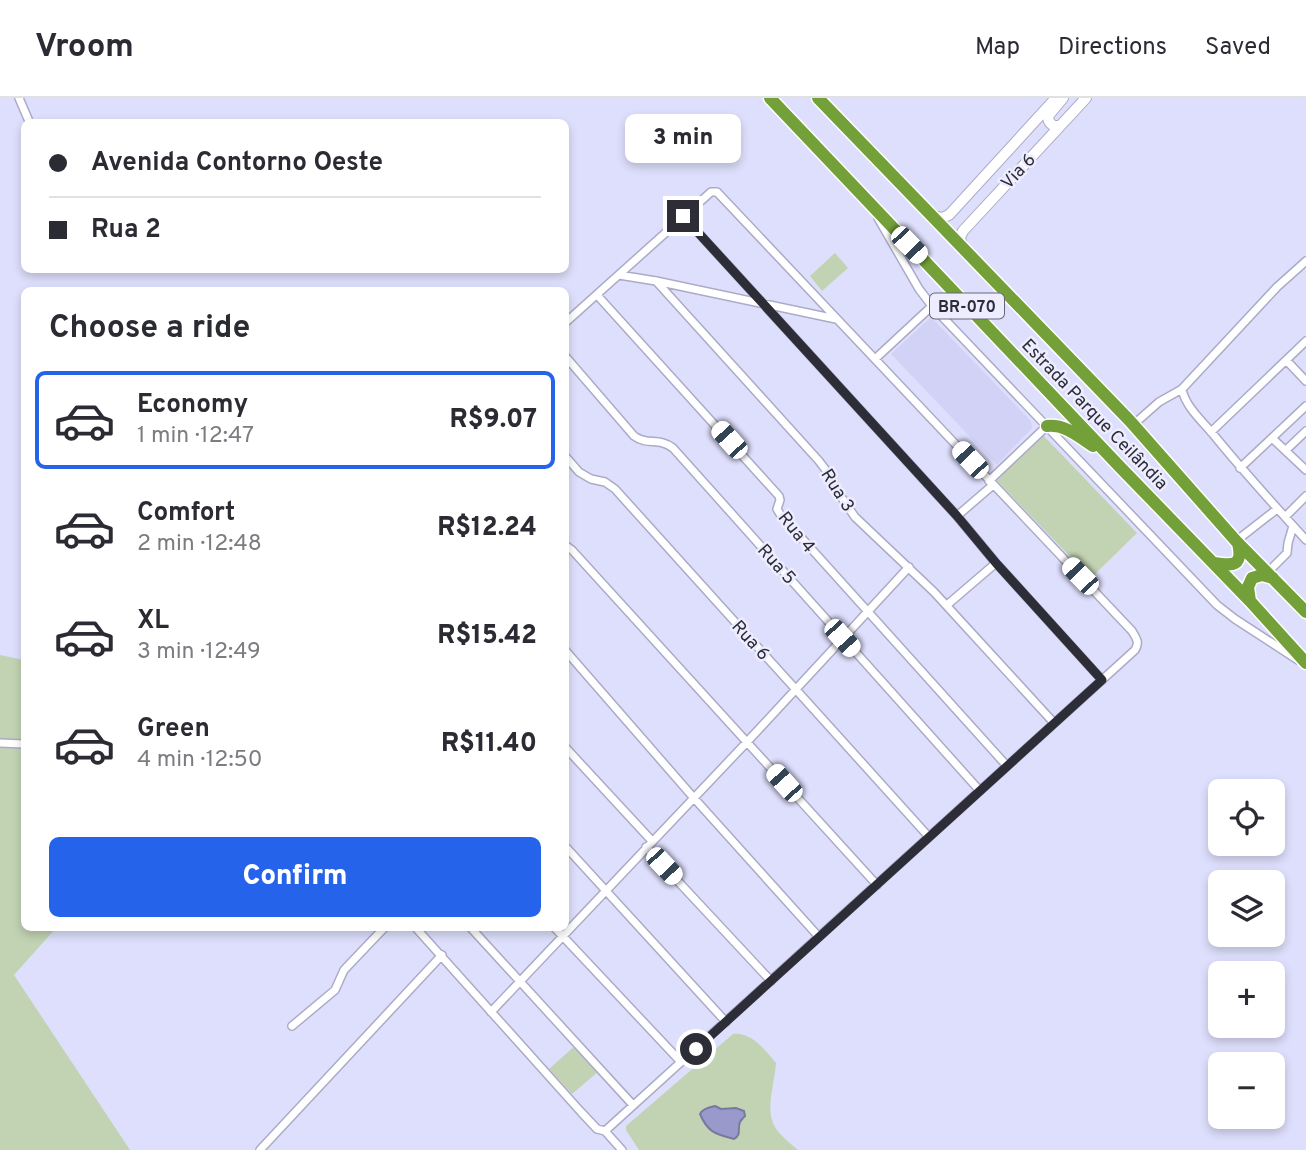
<!DOCTYPE html>
<meta charset="utf-8">
<style>
body{margin:0;font-family:Overpass,sans-serif;background:#f2f2f3;color:#2b2b33;height:100vh;display:flex;flex-direction:column;font-size:26px;white-space:nowrap}
*{box-sizing:border-box;margin:0}
p{font-size:23px;color:#7c7c81}
.icon{flex:none;width:38px;height:38px;fill:none;stroke:currentColor;stroke-width:2;stroke-linecap:round;stroke-linejoin:round}
.map{position:relative;flex:1;overflow:hidden}
.details{position:absolute;left:21px;top:189px;width:548px;height:644px;display:flex;flex-direction:column;background:#fff;border-radius:10px;box-shadow:0 4px 10px #0003}
.details>*{flex:none}
.hud{position:absolute;left:21px;top:21px;width:548px;height:154px;border-radius:10px;box-shadow:0 4px 10px #0003;display:grid;align-content:center;height:154px;padding:0 28px;background:#fff}
.buttons{position:absolute;left:1208px;top:681px;display:grid;gap:14px}
.buttons a{display:grid;place-items:center;width:77px;height:77px;border-radius:10px;background:#fff;box-shadow:0 4px 10px #0003;font-size:35px}
.end{position:absolute;width:32px;height:32px;margin:-16px;border:9px solid #2d2d38;background:#fff;box-shadow:0 0 0 4px #fff}
.from{border-radius:50%}
.bubble{position:absolute;height:49px;border-radius:10px;background:#fff;box-shadow:0 4px 10px #0003;font-size:23px;font-weight:800;line-height:49px;text-align:center}
.car{position:absolute;width:21px;height:42px;margin:-21px -10px;border-radius:9px;box-shadow:0 0 5px 2px #0007;background:linear-gradient(#fff 24%,#345 0 40%,#fff 0 76%,#345 0 86%,#fff 0)}
.hud b{display:flex;align-items:center;gap:24px;height:66px;font-size:26px}
.hud b+b{border-top:2px solid #e1e1e2}
.hud i{width:18px;height:18px;background:#2b2b33}
ul{padding:0;list-style:none}
li{display:flex;align-items:center;gap:21px;height:98px;margin:0 14px 10px;padding:0 14px;border:4px solid transparent;border-radius:10px}
li div{flex:1}
li b{display:block;font-size:26px}
li em{font-style:normal;font-weight:800}
li.active{border-color:#2563eb}
li>.icon{width:63px;height:63px;stroke-width:1.5}
h2{padding:0 28px;font-size:32px;line-height:84px}
.action{display:flex;gap:14px;margin-top:auto;padding:14px 28px}
.action a{flex:1;height:80px;border-radius:10px;background:#2563eb;color:#fff;font-size:28px;font-weight:800;line-height:80px;text-align:center}
header{display:flex;align-items:center;gap:42px;box-sizing:border-box;height:98px;padding:0 35px;background:#fff;border-bottom:2px solid #e1e1e2}
header strong{font-size:33px}
nav{display:flex;gap:38px;margin-inline-start:auto;font-size:24px}
.map>svg:first-child{display:block}
</style>
<header>
<strong>Vroom</strong>
<nav><a>Map</a><a>Directions</a><a>Saved</a></nav>
</header>
<div class="map">
<svg width="1306" height="1052" viewBox="0 0 1306 1052">
<rect width="100%" height="100%" fill="#dedffc"/>
<path fill="#d2d2f7" d="M 931,219 L 1031,323 L 1032,330 L 997,367 L 891,256 Z"/>
<path fill="#c2d3b3" fill-rule="evenodd" d="M 835,155 L 848,170 L 822,193 L 810,178 Z
M 1041,335 L 1137,435 L 1091,480 L 997,383 Z
M 0,557 L 24,562 L 24,830 L 56,830 L 14,877 L 130,1052 L 0,1052 Z
M 733,936 C 752,934 765,952 776,965 C 775,981 767,1007 772,1022 C 775,1034 789,1044 798,1052 L 639,1052 L 626,1032 L 626,1028 ZM 717,1009 L 721,1011 L 736,1010 L 744,1013 L 745,1018 L 739,1025 L 740,1034 L 730,1039 L 713,1035 L 701,1014 L 707,1010 Z
M 576,947 L 599,973 L 572,996 L 549,971 Z"/>
<path fill="#9a99cb" stroke="#79799f" stroke-width="2" d="M 715,1008 L 721,1011 L 736,1010 L 744,1013 L 745,1018 C 743,1020 741,1022 740,1024 C 737,1032 742,1036 734,1041 C 716,1036 708,1035 700,1016 C 702,1011 710,1009 715,1008 Z"/>
<g fill="none" stroke-linecap="round" stroke-linejoin="round">
<defs>
<path id="street" d="M 19,0 L 28,21
M 683,118 L 957,418 L 996,465 L 1102,582
M 878,120 L 919,191 L 932,208 L 1217,507 L 1235,521 L 1298,562
M 619,177 L 656,183 L 836,221
M 656,183 L 819,363 L 831,379 L 842,400 L 855,419 L 934,494 L 1054,625
M 597,197 L 779,398 L 780,402 L 777,411 L 780,416 L 1007,668
M 565,225 L 711,94 L 717,94 L 1132,533 C 1136,540 1140,544 1135,552 L 605,1033
M 565,258 L 634,338 C 648,348 659,339 673,350 L 980,693
M 875,261 L 932,208
M 1287,263 L 1306,283
M 1182,291 C 1185,308 1202,323 1213,336 C 1242,372 1274,407 1306,442
M 1133,327 L 1159,304 L 1182,291 L 1277,189 L 1306,163
M 1211,334 L 1306,243
M 1272,340 L 1306,372
M 1286,352 L 1306,333
M 565,358 L 579,374 L 591,381 L 605,384 L 615,391 L 929,739
M 1240,370 L 1306,308
M 989,383 L 1047,328
M 957,418 L 993,387
M 1285,419 L 1306,398
M 1236,443 L 1277,411
M 565,447 L 572,452 L 877,787
M 1268,474 L 1287,455 L 1288,445 L 1293,428
M 947,507 L 996,465
M 565,552 L 693,699 L 819,839
M 0,645 L 24,646
M 565,649 L 652,743
M 565,748 L 726,924
M 646,749 L 771,883
M 416,830 L 581,1014 L 597,1031 L 605,1033 L 622,1052
M 471,830 L 633,1007
M 555,830 L 681,964
M 491,914 L 747,644 L 909,469
M 292,928 L 335,892 L 344,872 L 384,830
M 260,1052 L 442,857"/>
<path id="secondary" d="M 1061,27 C 1054,30 1048,26 1048,18 L 1063,0
M 930,117 L 942,120 L 949,117 L 1056,0
M 962,150 L 960,139 L 963,133 L 1086,0"/>
<path id="highway" d="M 770,0 L 1120,369 L 1250,503 L 1306,565
M 818,0 L 1130,323 L 1236,443 L 1306,514
M 1047,328 C 1065,326 1078,338 1093,348
M 1214,465 C 1234,468 1243,468 1238,445
M 1250,503 L 1248,489 L 1252,480 L 1262,477 L 1273,480"/>
</defs>
<use href="#street" stroke="#ababc7" stroke-width="10"/>
<use href="#secondary" stroke="#ababc7" stroke-width="12"/>
<use href="#highway" stroke="#fff" stroke-width="15"/>
<use href="#street" stroke="#fff" stroke-width="7"/>
<use href="#secondary" stroke="#fff" stroke-width="10"/>
<use href="#highway" stroke="#73a039" stroke-width="12"/>
</g>
<g fill="none" stroke-linecap="round" stroke-linejoin="round">
<path stroke="#2d2d38" stroke-width="9" d="M 683,118 L 957,418 L 996,465 L 1102,582 L 696,951"/>
</g>
<g text-anchor="middle" stroke-width="5" stroke-linejoin="round" paint-order="stroke">
<rect fill="#ededff" stroke="#676774" stroke-width="2" x="930" y="195.5" width="74" height="25" rx="5"/>
<g font-size="16" font-weight="bold" fill="#2d2d38">
<text x="967" y="214">BR-070</text>
</g>
<g font-size="18" fill="#2d2d38" stroke="#ededff">
<text transform="translate(1018 73) rotate(-47)" y="6">Via 6</text>
<text transform="translate(1095 316) rotate(46)" y="6">Estrada Parque Ceilândia</text>
<text transform="translate(838 392) rotate(58)" y="6">Rua 3</text>
<text transform="translate(797 434) rotate(51)" y="6">Rua 4</text>
<text transform="translate(777 466) rotate(48)" y="6">Rua 5</text>
<text transform="translate(751 542) rotate(48)" y="6">Rua 6</text>
</g>
</g>
</svg>
<div class="buttons">
<a><svg class="icon" aria-label="locate" viewBox="0 0 24 24"><circle cx="12" cy="12" r="6"/><path d="M12 2v4M12 18v4M2 12h4M18 12h4"/></svg></a>
<a><svg class="icon" aria-label="layers" viewBox="0 0 24 24"><path d="M12 4l9 5-9 5-9-5zM3 14l9 5 9-5"/></svg></a>
<a>+</a>
<a>−</a>
</div>
<i class="end from" style="left:696px;top:951px"></i>
<i class="end" style="left:683px;top:118px"></i>
<div class="bubble" style="left:625px;top:16px;width:116px">3 min</div>
<i class="car" style="left:909px;top:147px;rotate:136deg"></i>
<i class="car" style="left:729px;top:342px;rotate:318deg"></i>
<i class="car" style="left:970px;top:362px;rotate:317deg"></i>
<i class="car" style="left:1080px;top:478px;rotate:316deg"></i>
<i class="car" style="left:842px;top:540px;rotate:138deg"></i>
<i class="car" style="left:784px;top:685px;rotate:318deg"></i>
<i class="car" style="left:664px;top:768px;rotate:137deg"></i>
<div class="hud">
<b><i class="from"></i>Avenida Contorno Oeste</b>
<b><i></i>Rua 2</b>
</div>
<section class="details">
<h2>Choose a ride</h2>
<ul>
<li class="active"><svg class="icon" aria-label="car" viewBox="0 0 24 24"><path d="M5 17H2v-5l4-1 3-4h7l3 4 3 1v5h-3M9 17h6M6 11h13"/><circle cx="7" cy="17" r="2"/><circle cx="17" cy="17" r="2"/></svg><div><b>Economy</b><p>1 min · 12:47</p></div><em>R$9.07</em></li>
<li><svg class="icon" aria-label="car" viewBox="0 0 24 24"><path d="M5 17H2v-5l4-1 3-4h7l3 4 3 1v5h-3M9 17h6M6 11h13"/><circle cx="7" cy="17" r="2"/><circle cx="17" cy="17" r="2"/></svg><div><b>Comfort</b><p>2 min · 12:48</p></div><em>R$12.24</em></li>
<li><svg class="icon" aria-label="car" viewBox="0 0 24 24"><path d="M5 17H2v-5l4-1 3-4h7l3 4 3 1v5h-3M9 17h6M6 11h13"/><circle cx="7" cy="17" r="2"/><circle cx="17" cy="17" r="2"/></svg><div><b>XL</b><p>3 min · 12:49</p></div><em>R$15.42</em></li>
<li><svg class="icon" aria-label="car" viewBox="0 0 24 24"><path d="M5 17H2v-5l4-1 3-4h7l3 4 3 1v5h-3M9 17h6M6 11h13"/><circle cx="7" cy="17" r="2"/><circle cx="17" cy="17" r="2"/></svg><div><b>Green</b><p>4 min · 12:50</p></div><em>R$11.40</em></li>
</ul>
<div class="action"><a>Confirm</a></div>
</section>
</div>
